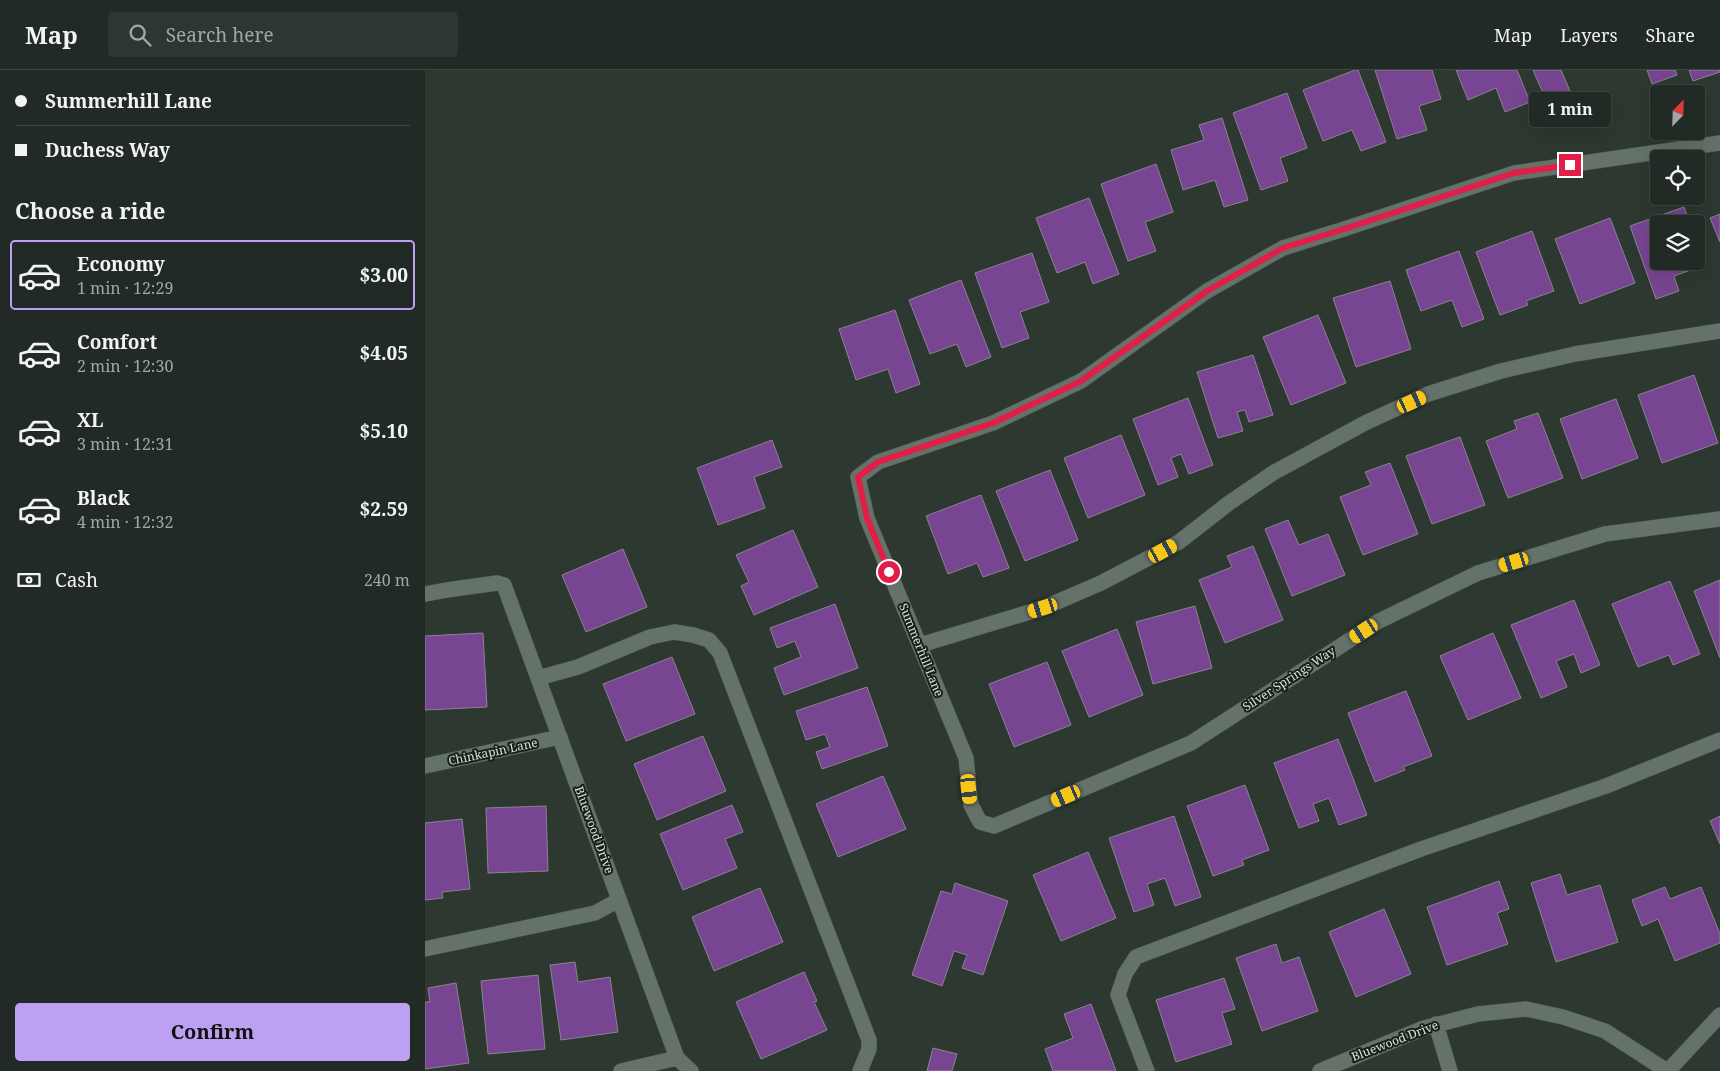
<!DOCTYPE html>
<meta charset="utf-8">
<style>
body{margin:0;font-family:"Noto Serif",serif;background:#2d3631;color:#f1f3f6;height:100vh;display:flex;flex-direction:column;font-size:19px;white-space:nowrap}
*{box-sizing:border-box;margin:0}
p{font-size:16px;color:#a2a7a6}
.icon{flex:none;width:28px;height:28px;fill:none;stroke:currentColor;stroke-width:2;stroke-linecap:round;stroke-linejoin:round}
.map{position:relative;flex:1;overflow:hidden}
.side{display:flex;flex-direction:column;background:#212a24;width:425px}
.side>*{flex:none}
.guide{display:grid;align-content:center;height:110px;padding:0 15px;background:#212a24}
.needle{width:32px;rotate:23deg}
.controls{position:absolute;left:1225px;top:15px;display:grid;gap:10px}
.controls a{display:grid;place-items:center;width:55px;height:55px;border-radius:5px;background:#212a24;box-shadow:0 5px 20px #0002,0 0 0 1px #3e4641;font-size:25px}
.end{position:absolute;width:22px;height:22px;margin:-11px;border:6px solid #e11d48;background:#fff;box-shadow:0 0 0 2px #fff}
.from{border-radius:50%}
.bubble{position:absolute;height:35px;border-radius:5px;background:#212a24;box-shadow:0 5px 20px #0002,0 0 0 1px #3e4641;font-size:16px;font-weight:700;line-height:35px;text-align:center}
.car{position:absolute;width:15px;height:30px;margin:-15px -8px;border-radius:6px;box-shadow:0 0 4px 1px #0007;background:linear-gradient(#f5c518 24%,#345 0 40%,#f5c518 0 76%,#345 0 86%,#f5c518 0)}
.guide b{display:flex;align-items:center;gap:18px;height:48px;font-size:19px}
.guide b+b{border-top:1px solid #3e4641}
.guide i{width:12px;height:12px;background:#f1f3f6}
ul{padding:0;list-style:none}
li{display:flex;align-items:center;gap:15px;height:70px;margin:0 10px 8px;padding:0 5px;border:2px solid transparent;border-radius:5px}
li div{flex:1}
li b{display:block;font-size:19px}
li em{font-style:normal;font-weight:700}
li.on{border-color:#bca0f2}
li>.icon{width:45px;height:45px;stroke-width:1.5}
h2{padding:0 15px;font-size:22px;line-height:60px}
.pay{display:flex;align-items:center;gap:12px;height:55px;padding:0 15px;font-size:19px}
.pay p{margin-inline-start:auto}
.action{display:flex;gap:10px;margin-top:auto;padding:10px 15px}
.action a{flex:1;height:58px;border-radius:5px;background:#bca0f2;color:#111;font-size:20px;font-weight:700;line-height:58px;text-align:center}
header{display:flex;align-items:center;gap:30px;box-sizing:border-box;height:70px;padding:0 25px;background:#212a24;border-bottom:1px solid #3e4641}
header strong{font-size:24px}
nav{display:flex;gap:28px;margin-inline-start:auto;font-size:18px}
.search{width:350px;height:45px;background:#2d3631;display:flex;align-items:center;gap:12px;box-sizing:border-box;padding:0 18px;border-radius:5px;color:#a2a7a6;font-size:19px}
main{display:flex;flex:1;min-height:0}
.map>svg:first-child{display:block}
</style>
<header>
<strong>Map</strong>
<div class="search"><svg class="icon" aria-label="search" viewBox="0 0 24 24"><circle cx="10" cy="10" r="6"/><path d="M15 15l6 6"/></svg>Search here</div>
<nav><a>Map</a><a>Layers</a><a>Share</a></nav>
</header>
<main>
<section class="side">
<div class="guide">
<b><i class="from"></i>Summerhill Lane</b>
<b><i></i>Duchess Way</b>
</div>
<h2>Choose a ride</h2>
<ul>
<li class="on"><svg class="icon" aria-label="car" viewBox="0 0 24 24"><path d="M5 17H2v-5l4-1 3-4h7l3 4 3 1v5h-3M9 17h6M6 11h13"/><circle cx="7" cy="17" r="2"/><circle cx="17" cy="17" r="2"/></svg><div><b>Economy</b><p>1 min · 12:29</p></div><em>$3.00</em></li>
<li><svg class="icon" aria-label="car" viewBox="0 0 24 24"><path d="M5 17H2v-5l4-1 3-4h7l3 4 3 1v5h-3M9 17h6M6 11h13"/><circle cx="7" cy="17" r="2"/><circle cx="17" cy="17" r="2"/></svg><div><b>Comfort</b><p>2 min · 12:30</p></div><em>$4.05</em></li>
<li><svg class="icon" aria-label="car" viewBox="0 0 24 24"><path d="M5 17H2v-5l4-1 3-4h7l3 4 3 1v5h-3M9 17h6M6 11h13"/><circle cx="7" cy="17" r="2"/><circle cx="17" cy="17" r="2"/></svg><div><b>XL</b><p>3 min · 12:31</p></div><em>$5.10</em></li>
<li><svg class="icon" aria-label="car" viewBox="0 0 24 24"><path d="M5 17H2v-5l4-1 3-4h7l3 4 3 1v5h-3M9 17h6M6 11h13"/><circle cx="7" cy="17" r="2"/><circle cx="17" cy="17" r="2"/></svg><div><b>Black</b><p>4 min · 12:32</p></div><em>$2.59</em></li>
</ul>
<div class="pay"><svg class="icon" aria-label="cash" viewBox="0 0 24 24"><path d="M3 7h18v10H3z"/><circle cx="12" cy="12" r="2"/></svg>Cash<p>240 m</p></div>
<div class="action"><a>Confirm</a></div>
</section>
<div class="map">
<svg width="1295" height="1001" viewBox="0 0 1295 1001">
<rect width="100%" height="100%" fill="#2c3830"/>
<path fill="#774591" stroke="#8b8390" d="M 930,0 L 933,0 L 961,72 L 936,81 L 927,60 L 898,71 L 878,20 Z
M 950,0 L 1007,0 L 1016,29 L 994,36 L 1002,60 L 972,69 Z
M 1031,0 L 1092,0 L 1105,32 L 1080,42 L 1071,18 L 1043,30 Z
M 1108,0 L 1136,0 L 1145,21 L 1121,30 Z
M 1222,0 L 1250,0 L 1252,5 L 1227,14 Z
M 1264,0 L 1295,0 L 1295,2 L 1268,11 Z
M 862,23 L 882,78 L 855,88 L 863,111 L 836,120 L 808,43 Z
M 797,48 L 823,130 L 799,137 L 790,110 L 758,120 L 746,80 L 779,70 L 774,55 Z
M 731,94 L 748,142 L 720,152 L 731,181 L 703,191 L 676,114 Z
M 664,128 L 694,204 L 668,214 L 660,192 L 632,203 L 611,148 Z
M 1259,137 L 1265,154 L 1234,154 L 1234,191 L 1271,191 L 1271,170 L 1280,195 L 1249,206 L 1254,221 L 1231,229 L 1205,156 Z
M 1295,144 L 1295,172 L 1285,148 Z
M 1185,148 L 1210,213 L 1155,234 L 1130,169 Z
M 1107,161 L 1129,221 L 1101,231 L 1103,235 L 1075,245 L 1051,182 Z
M 1034,181 L 1059,249 L 1037,257 L 1027,230 L 996,241 L 981,200 Z
M 607,183 L 624,232 L 595,242 L 604,268 L 577,278 L 550,203 Z
M 536,210 L 566,287 L 541,297 L 532,274 L 505,284 L 484,230 Z
M 965,211 L 986,279 L 931,297 L 908,228 Z
M 470,240 L 495,314 L 471,323 L 463,299 L 431,310 L 414,259 Z
M 893,245 L 921,313 L 866,335 L 838,267 Z
M 828,285 L 848,345 L 824,352 L 820,340 L 812,342 L 818,361 L 793,368 L 772,302 Z
M 1269,305 L 1293,373 L 1237,393 L 1213,325 Z
M 763,328 L 788,395 L 764,404 L 756,384 L 746,388 L 753,407 L 733,415 L 708,349 Z
M 1191,329 L 1213,388 L 1157,409 L 1135,349 Z
M 1113,343 L 1138,408 L 1083,428 L 1061,371 L 1092,359 L 1089,351 Z
M 696,365 L 720,425 L 663,448 L 639,388 Z
M 1035,367 L 1060,435 L 1007,454 L 981,386 Z
M 347,370 L 357,397 L 329,407 L 340,438 L 293,455 L 272,398 Z
M 965,393 L 993,464 L 938,485 L 915,427 L 946,415 L 940,402 Z
M 625,400 L 653,470 L 600,491 L 571,421 Z
M 556,425 L 584,498 L 558,507 L 552,493 L 523,504 L 501,446 Z
M 863,450 L 874,475 L 903,464 L 920,505 L 867,526 L 840,459 Z
M 368,460 L 393,517 L 329,545 L 316,516 L 324,512 L 311,485 Z
M 828,476 L 858,550 L 800,573 L 774,510 L 807,497 L 802,486 Z
M 198,479 L 222,537 L 161,562 L 137,505 Z
M 1295,510 L 1295,588 L 1269,521 Z
M 1245,511 L 1275,584 L 1248,595 L 1244,585 L 1213,597 L 1187,534 Z
M 1149,530 L 1175,595 L 1156,603 L 1149,584 L 1131,591 L 1142,617 L 1116,628 L 1086,555 Z
M 410,534 L 433,598 L 359,625 L 349,598 L 376,587 L 370,571 L 352,578 L 345,558 Z
M 770,536 L 787,598 L 728,614 L 711,552 Z
M 692,559 L 718,625 L 664,647 L 637,581 Z
M 58,563 L 62,637 L 0,640 L 0,566 Z
M 1068,563 L 1096,628 L 1043,650 L 1015,586 Z
M 247,587 L 270,644 L 201,671 L 178,614 Z
M 622,592 L 646,655 L 589,677 L 564,614 Z
M 442,617 L 463,676 L 397,699 L 391,682 L 405,677 L 400,664 L 381,670 L 371,641 Z
M 981,621 L 1007,686 L 978,697 L 980,700 L 950,712 L 923,643 Z
M 278,666 L 301,721 L 232,750 L 209,694 Z
M 913,669 L 942,745 L 914,755 L 904,728 L 888,734 L 894,751 L 874,758 L 849,693 Z
M 458,706 L 481,759 L 413,787 L 391,734 Z
M 820,715 L 844,780 L 817,790 L 819,795 L 788,806 L 762,736 Z
M 307,735 L 318,762 L 300,769 L 312,798 L 258,820 L 235,764 Z
M 121,736 L 123,801 L 63,803 L 61,738 Z
M 749,746 L 776,827 L 750,836 L 740,808 L 722,814 L 729,835 L 709,842 L 684,768 Z
M 1295,746 L 1295,774 L 1285,751 Z
M 37,749 L 45,819 L 17,822 L 18,828 L 0,830 L 0,753 Z
M 663,782 L 691,848 L 636,871 L 608,805 Z
M 1135,804 L 1142,825 L 1175,815 L 1193,872 L 1131,892 L 1106,813 Z
M 1074,811 L 1084,839 L 1072,843 L 1083,874 L 1022,895 L 1002,837 Z
M 530,813 L 583,831 L 558,905 L 537,898 L 542,885 L 529,881 L 517,916 L 487,905 L 516,821 L 527,824 Z
M 1240,817 L 1245,829 L 1276,817 L 1295,864 L 1295,873 L 1250,891 L 1233,849 L 1217,856 L 1207,830 Z
M 335,818 L 358,872 L 289,901 L 267,847 Z
M 959,839 L 986,904 L 931,927 L 904,862 Z
M 851,874 L 857,893 L 874,887 L 893,941 L 837,961 L 811,888 Z
M 150,892 L 153,912 L 185,907 L 193,962 L 136,970 L 125,895 Z
M 379,902 L 392,931 L 389,932 L 402,960 L 336,989 L 311,932 Z
M 113,905 L 120,979 L 63,984 L 56,911 Z
M 799,908 L 810,939 L 797,943 L 807,974 L 751,992 L 731,930 Z
M 31,913 L 44,993 L 0,999 L 0,932 L 5,932 L 3,918 Z
M 666,934 L 691,1001 L 628,1001 L 620,979 L 648,968 L 639,944 Z
M 508,978 L 532,984 L 527,1001 L 502,1001 Z"/>
<g fill="none" stroke-linecap="round" stroke-linejoin="round">
<defs>
<path id="minor" d="M 1295,73 L 1089,103 L 919,159 L 858,178 L 782,221 L 656,311 L 568,353 L 453,392 L 433,407 L 442,448 L 541,688 L 546,735 L 555,752 L 569,756 L 766,673 L 954,551 L 1053,503 L 1180,464 L 1295,449
M 0,524 L 22,520 L 72,513 L 79,515 L 252,988 L 266,1001
M 495,575 L 618,538 L 676,513 L 754,472 L 804,433 L 848,403 L 940,353 L 1003,324 L 1076,301 L 1150,284 L 1295,261
M 113,608 L 153,597 L 225,567 L 249,562 L 268,565 L 284,570 L 295,583 L 444,970 L 444,979 L 435,1001
M 0,696 L 135,667
M 0,879 L 170,843 L 194,830
M 1011,954 L 1025,1001
M 196,1001 L 252,988
M 722,1001 L 693,925 L 700,904 L 711,887 L 996,779 L 1181,716 L 1295,670
M 895,1001 L 999,958 L 1053,944 L 1101,939 L 1138,947 L 1180,961 L 1242,1001
M 1243,1001 L 1295,945"/>
</defs>
<use href="#minor" stroke="#4b554f" stroke-width="16"/>
<use href="#minor" stroke="#647269" stroke-width="15"/>
</g>
<g fill="none" stroke-linecap="round" stroke-linejoin="round">
<path stroke="#e11d48" stroke-width="6" d="M 464,502 L 442,448 L 433,407 L 453,392 L 568,353 L 656,311 L 782,221 L 858,178 L 919,159 L 1089,103 L 1145,95"/>
</g>
<g text-anchor="middle" stroke-width="4" stroke-linejoin="round" paint-order="stroke">
<g font-size="12" fill="#d9e0db" stroke="#181e1a">
<text transform="translate(496 580) rotate(68)" y="4">Summerhill Lane</text>
<text transform="translate(864 609) rotate(-33)" y="4">Silver Springs Way</text>
<text transform="translate(68 682) rotate(-12)" y="4">Chinkapin Lane</text>
<text transform="translate(169 760) rotate(70)" y="4">Bluewood Drive</text>
<text transform="translate(970 971) rotate(-21)" y="4">Bluewood Drive</text>
</g>
</g>
</svg>
<div class="controls">
<a><svg class="needle" viewBox="-14 -14 28 28"><path d="M0-13l5 13h-10z" fill="#e53935"/><path d="M0 13l5-13h-10z" fill="#a2a7a6"/></svg></a>
<a><svg class="icon" aria-label="locate" viewBox="0 0 24 24"><circle cx="12" cy="12" r="6"/><path d="M12 2v4M12 18v4M2 12h4M18 12h4"/></svg></a>
<a><svg class="icon" aria-label="layers" viewBox="0 0 24 24"><path d="M12 4l9 5-9 5-9-5zM3 14l9 5 9-5"/></svg></a>
</div>
<i class="end from" style="left:464px;top:502px"></i>
<i class="end" style="left:1145px;top:95px"></i>
<div class="bubble" style="left:1104px;top:22px;width:82px">1 min</div>
<i class="car" style="left:987px;top:332px;rotate:65deg"></i>
<i class="car" style="left:738px;top:481px;rotate:61deg"></i>
<i class="car" style="left:1089px;top:492px;rotate:253deg"></i>
<i class="car" style="left:618px;top:538px;rotate:253deg"></i>
<i class="car" style="left:939px;top:561px;rotate:237deg"></i>
<i class="car" style="left:544px;top:719px;rotate:174deg"></i>
<i class="car" style="left:641px;top:726px;rotate:247deg"></i>
</div>
</main>
